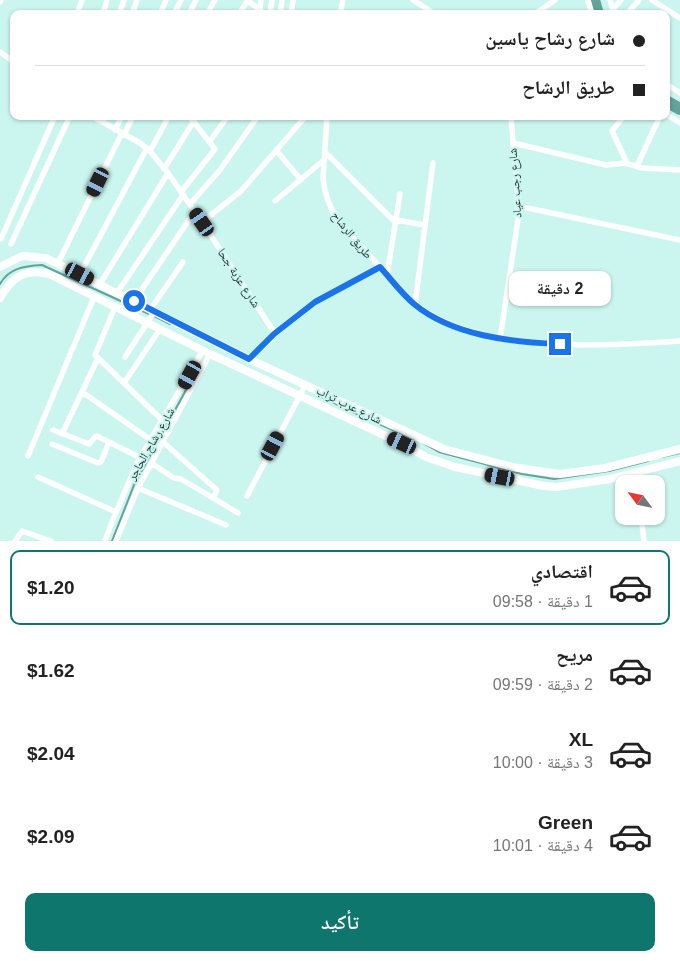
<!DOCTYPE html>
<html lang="ar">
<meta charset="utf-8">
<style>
body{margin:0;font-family:Helvetica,"Noto Naskh Arabic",sans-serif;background:#f6f6f6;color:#222;direction:rtl;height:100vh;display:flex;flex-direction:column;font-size:19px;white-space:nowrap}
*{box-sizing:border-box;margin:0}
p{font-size:16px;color:#767676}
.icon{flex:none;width:28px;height:28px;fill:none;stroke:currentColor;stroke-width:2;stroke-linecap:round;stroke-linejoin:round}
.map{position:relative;height:541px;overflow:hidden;direction:ltr}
.sheet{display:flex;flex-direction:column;background:#fff;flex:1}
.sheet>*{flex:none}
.hud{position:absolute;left:10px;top:10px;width:660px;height:110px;border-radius:10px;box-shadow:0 1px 4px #0004;direction:rtl;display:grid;align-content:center;height:110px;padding:0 25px;background:#fff}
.needle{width:32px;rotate:303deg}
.controls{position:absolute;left:615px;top:475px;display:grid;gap:10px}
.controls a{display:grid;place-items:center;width:50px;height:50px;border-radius:10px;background:#fff;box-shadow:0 1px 4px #0004;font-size:25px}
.end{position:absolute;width:22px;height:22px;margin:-11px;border:6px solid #1a73e8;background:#fff;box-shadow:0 0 0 2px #fff}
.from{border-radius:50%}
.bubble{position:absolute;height:35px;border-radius:10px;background:#fff;box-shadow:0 1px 4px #0004;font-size:16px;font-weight:600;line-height:35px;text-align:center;direction:rtl}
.car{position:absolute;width:15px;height:30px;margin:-15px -8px;border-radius:6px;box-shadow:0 0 4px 1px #0007;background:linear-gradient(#222 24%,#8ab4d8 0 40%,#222 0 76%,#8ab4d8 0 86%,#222 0)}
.hud b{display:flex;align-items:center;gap:18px;height:48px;font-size:19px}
.hud b+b{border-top:1px solid #e0e0e0}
.hud i{width:12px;height:12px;background:#222}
ul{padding:9px 0 0;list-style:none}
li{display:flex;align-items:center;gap:15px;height:75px;margin:0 10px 8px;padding:0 15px;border:2px solid transparent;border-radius:10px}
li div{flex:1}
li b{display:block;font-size:19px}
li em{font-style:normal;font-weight:600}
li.on{border-color:#0f766e}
li>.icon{width:45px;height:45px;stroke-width:1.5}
.cta{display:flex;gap:10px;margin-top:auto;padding:10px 25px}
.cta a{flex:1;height:58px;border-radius:10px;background:#0f766e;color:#fff;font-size:20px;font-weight:600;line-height:58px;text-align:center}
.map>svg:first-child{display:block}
</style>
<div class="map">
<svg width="680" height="541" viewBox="0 0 680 541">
<rect width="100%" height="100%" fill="#cbf6f0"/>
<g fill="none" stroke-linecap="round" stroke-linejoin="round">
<path stroke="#64a29b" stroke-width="2" d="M 0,284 C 9,268 24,266 42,265 L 149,314
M 154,316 L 170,324
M 318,395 L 363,417 L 414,439
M 423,443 L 439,452 L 522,474 L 554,479 L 609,471 L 648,461
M 662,457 L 680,453
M 112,541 L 134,485 L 198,368"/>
<path stroke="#64a29b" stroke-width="12" d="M 594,0 L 598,14
M 666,101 L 680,109"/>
<path stroke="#fff" stroke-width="5.5" d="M 247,0 L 265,14
M 413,0 L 435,14
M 588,0 L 592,14
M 610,0 L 614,14
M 652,0 L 680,18
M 0,2 L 1,0
M 613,9 L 621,0
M 260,10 L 261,0
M 77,14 L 82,0
M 103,14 L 107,0
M 119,14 L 124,0
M 132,14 L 137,0
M 160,14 L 166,0
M 174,14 L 181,0
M 189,14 L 196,0
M 207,14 L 215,0
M 239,14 L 248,0
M 270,14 L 272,0
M 280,14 L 282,0
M 291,14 L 293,0
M 340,14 L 343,0
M 535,14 L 555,0
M 627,14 L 639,0
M 0,52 L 14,62
M 666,84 L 680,93
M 666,114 L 680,123
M 92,116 L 140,143 L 150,151 L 168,173 L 202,222 L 274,332 L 274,336 L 249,359
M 327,116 L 323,179 C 325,193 328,205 336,217 C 352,236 369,255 386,274 C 395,284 404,296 415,304 C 479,355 602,346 680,341
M 624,116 L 612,131 L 627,163
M 115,130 L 122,116
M 124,135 L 133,116
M 210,141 L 228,116
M 513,143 L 606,165 L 625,163 L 642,168 L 680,170
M 276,150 L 301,180
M 150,151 L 169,116
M 325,152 L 396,223
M 637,166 L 660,116
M 164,169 L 194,121
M 181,192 L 215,149 L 189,116
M 275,201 L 324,160
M 190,204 L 220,170 L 258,116
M 518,206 L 680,240
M 396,220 L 425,225
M 202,222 L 241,191 L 306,116
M 1,239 L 55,116
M 11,244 L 70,116
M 58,263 L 122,133
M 80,274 L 147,148
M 387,275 L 400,194
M 100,284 L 168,173
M 117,293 L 183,195
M 134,301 L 195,211
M 415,305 L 433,163
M 115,307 L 95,355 L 163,421
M 150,310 L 183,262
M 275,334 L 315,302 L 380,267
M 500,339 L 519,213 L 511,116
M 125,357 L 154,312
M 124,383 L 160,329
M 82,392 L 151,440
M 53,430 L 89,444 L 95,437 L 97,436 L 141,458
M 62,434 L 98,358
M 163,442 L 217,490 L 213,498 L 238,513
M 52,444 L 98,463 L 101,462 L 109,442
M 28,456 L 94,297
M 151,463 L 174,478 L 181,479 L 213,498
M 636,473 L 637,484
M 38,477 L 116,512
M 138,488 L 226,525
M 247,496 L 306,384
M 641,516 L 644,541
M 15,541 L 22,531 L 51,541
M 105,541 L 112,522 L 137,463 L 203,350
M 116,541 L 138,488 L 210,354"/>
<path stroke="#fff" stroke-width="8" d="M 0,267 L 22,256 L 46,258 L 249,359 L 444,449 L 512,467 L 560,474 L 605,468 L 680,449
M 0,298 C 12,277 25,268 49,274 L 210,354 L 401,443 L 426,457 L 455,467 L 544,486 L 557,487 L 610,479 L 680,461"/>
</g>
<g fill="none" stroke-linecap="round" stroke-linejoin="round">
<path stroke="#1a73e8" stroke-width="6" d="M 134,301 L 249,359 L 274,334 L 315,302 L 380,267 C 391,279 401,293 414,304 C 453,336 511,342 560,344"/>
</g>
<g text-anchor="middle" stroke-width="4" stroke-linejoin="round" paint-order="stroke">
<g font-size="12" fill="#1d2d2b" stroke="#cbf6f0">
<text transform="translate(515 183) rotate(-94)" y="4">شارع رجب عياد</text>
<text transform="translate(352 235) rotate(51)" y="4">طريق الرشاح</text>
<text transform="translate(239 278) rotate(57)" y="4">شارع عزبة جحا</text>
<text transform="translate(349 405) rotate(26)" y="4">شارع عرب تراب</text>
<text transform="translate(151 444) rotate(-60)" y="4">شارع رشاح الحاجر</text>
</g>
</g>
</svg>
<div class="controls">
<a><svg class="needle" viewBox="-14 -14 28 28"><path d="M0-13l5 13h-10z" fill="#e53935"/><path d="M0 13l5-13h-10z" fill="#767676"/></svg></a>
</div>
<i class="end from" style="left:134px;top:301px"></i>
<i class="end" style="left:560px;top:344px"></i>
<div class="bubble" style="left:509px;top:271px;width:102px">2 دقيقة</div>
<i class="car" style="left:98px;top:182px;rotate:206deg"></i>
<i class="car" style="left:202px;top:222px;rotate:325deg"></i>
<i class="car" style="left:80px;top:274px;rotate:117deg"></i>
<i class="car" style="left:190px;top:375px;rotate:209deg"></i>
<i class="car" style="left:402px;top:443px;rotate:295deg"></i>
<i class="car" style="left:273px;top:446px;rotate:28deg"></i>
<i class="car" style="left:500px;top:477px;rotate:281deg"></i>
<div class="hud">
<b><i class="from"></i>شارع رشاح ياسين</b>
<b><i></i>طريق الرشاح</b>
</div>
</div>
<section class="sheet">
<ul>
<li class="on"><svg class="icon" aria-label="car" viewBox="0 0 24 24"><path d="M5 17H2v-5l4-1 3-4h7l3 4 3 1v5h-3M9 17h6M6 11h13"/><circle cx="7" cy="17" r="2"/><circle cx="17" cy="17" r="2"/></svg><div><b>اقتصادي</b><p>1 دقيقة · 09:58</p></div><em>$1.20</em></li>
<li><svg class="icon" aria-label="car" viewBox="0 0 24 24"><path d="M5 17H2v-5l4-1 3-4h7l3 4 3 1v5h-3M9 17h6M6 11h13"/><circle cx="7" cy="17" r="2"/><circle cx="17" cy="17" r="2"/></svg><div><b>مريح</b><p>2 دقيقة · 09:59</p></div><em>$1.62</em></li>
<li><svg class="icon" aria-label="car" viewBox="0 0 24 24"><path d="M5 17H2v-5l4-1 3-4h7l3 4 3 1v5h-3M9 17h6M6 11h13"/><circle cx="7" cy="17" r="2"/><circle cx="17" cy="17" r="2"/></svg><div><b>XL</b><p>3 دقيقة · 10:00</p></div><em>$2.04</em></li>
<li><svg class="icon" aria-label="car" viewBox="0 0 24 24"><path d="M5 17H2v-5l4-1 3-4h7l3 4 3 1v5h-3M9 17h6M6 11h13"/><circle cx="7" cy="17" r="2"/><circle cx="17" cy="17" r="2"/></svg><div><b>Green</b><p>4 دقيقة · 10:01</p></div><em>$2.09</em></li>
</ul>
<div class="cta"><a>تأكيد</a></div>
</section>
